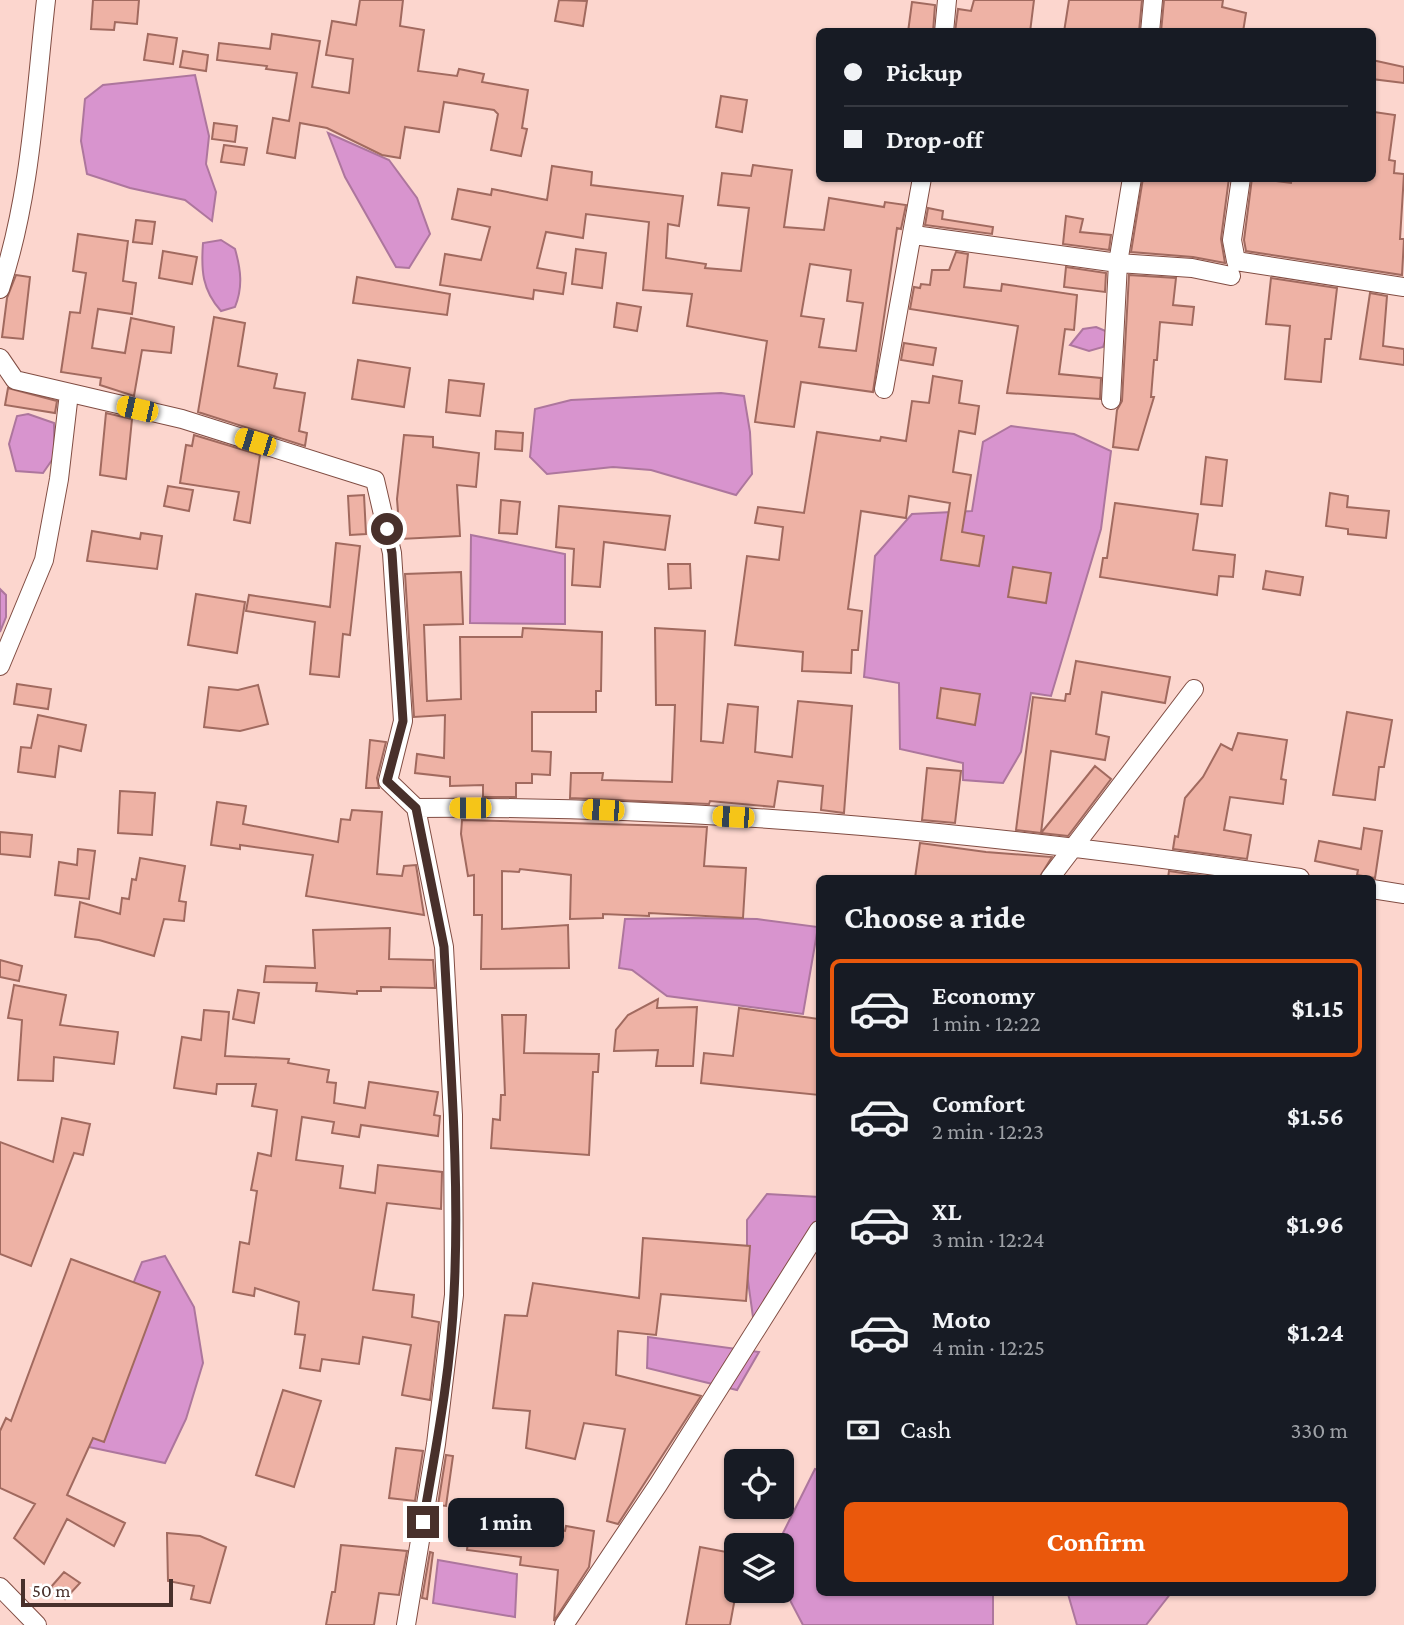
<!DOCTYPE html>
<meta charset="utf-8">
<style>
body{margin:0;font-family:"Crimson Pro",serif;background:#20242c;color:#f1f3f6;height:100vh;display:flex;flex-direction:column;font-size:26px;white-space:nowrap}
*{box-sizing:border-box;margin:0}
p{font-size:23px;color:#9ea1a6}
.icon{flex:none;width:38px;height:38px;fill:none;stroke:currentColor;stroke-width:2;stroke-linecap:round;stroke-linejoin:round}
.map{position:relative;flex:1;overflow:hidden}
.sheet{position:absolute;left:816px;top:875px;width:560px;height:721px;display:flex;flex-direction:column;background:#171b24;border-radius:10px;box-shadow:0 2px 5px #0004}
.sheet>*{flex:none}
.hud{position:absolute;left:816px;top:28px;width:560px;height:154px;border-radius:10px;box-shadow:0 2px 5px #0004;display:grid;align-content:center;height:154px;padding:0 28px;background:#171b24}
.buttons{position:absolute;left:724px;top:1449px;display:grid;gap:14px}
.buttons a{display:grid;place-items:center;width:70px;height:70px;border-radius:10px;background:#171b24;box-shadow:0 2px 5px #0004;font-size:35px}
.scale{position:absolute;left:21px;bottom:18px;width:152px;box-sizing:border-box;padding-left:7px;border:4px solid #48302b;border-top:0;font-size:19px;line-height:24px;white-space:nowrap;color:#48302b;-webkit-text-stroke:5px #fff;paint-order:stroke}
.end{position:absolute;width:32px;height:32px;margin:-16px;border:9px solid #48302b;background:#fff;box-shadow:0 0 0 4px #fff}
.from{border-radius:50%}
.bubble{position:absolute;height:49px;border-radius:10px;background:#171b24;box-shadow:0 2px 5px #0004;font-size:23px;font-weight:700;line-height:49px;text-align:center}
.car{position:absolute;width:21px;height:42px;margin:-21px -10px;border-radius:9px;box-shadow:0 0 5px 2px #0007;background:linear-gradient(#f5c518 24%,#345 0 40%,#f5c518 0 76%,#345 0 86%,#f5c518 0)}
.hud b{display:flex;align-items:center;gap:24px;height:66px;font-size:26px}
.hud b+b{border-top:2px solid #363941}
.hud i{width:18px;height:18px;background:#f1f3f6}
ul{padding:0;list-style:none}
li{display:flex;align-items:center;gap:21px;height:98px;margin:0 14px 10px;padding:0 14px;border:4px solid transparent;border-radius:10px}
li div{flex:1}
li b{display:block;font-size:26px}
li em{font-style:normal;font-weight:700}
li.current{border-color:#ea580c}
li>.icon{width:63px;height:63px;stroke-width:1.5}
h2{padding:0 28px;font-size:32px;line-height:84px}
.pay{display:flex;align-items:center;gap:18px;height:77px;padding:0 28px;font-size:26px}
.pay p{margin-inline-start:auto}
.primary-button{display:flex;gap:14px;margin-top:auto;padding:14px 28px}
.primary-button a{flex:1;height:80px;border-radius:10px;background:#ea580c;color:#fff;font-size:28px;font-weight:700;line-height:80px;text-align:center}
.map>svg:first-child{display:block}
</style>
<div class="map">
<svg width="1404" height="1625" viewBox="0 0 1404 1625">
<rect width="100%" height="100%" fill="#fcd6ce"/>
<path fill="#d894ce" stroke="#ad769d" stroke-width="2" d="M 195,75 L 209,136 L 206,164 L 216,192 L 212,221 L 185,200 L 130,188 L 87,174 L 81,141 L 85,99 L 103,85 Z
M 328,133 L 389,160 L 417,198 L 430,234 L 409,268 L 396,267 L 345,177 Z
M 221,240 L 235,249 C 241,270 243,287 235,307 L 221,311 C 202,290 201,270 203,243 Z
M 1096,327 L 1108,332 L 1103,347 L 1089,351 L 1070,345 L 1083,329 Z
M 721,393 L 744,396 L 750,432 L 752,474 L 736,495 L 651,470 L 613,467 L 547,474 L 530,457 L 535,409 L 571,400 Z
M 28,414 L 54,423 L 54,457 L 43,473 L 16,471 L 9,444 L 17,416 Z
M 1011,426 L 1074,434 L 1111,451 L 1101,529 L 1051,696 L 1031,693 L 1021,752 L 1003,783 L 963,780 L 963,763 L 900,749 L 899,683 L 864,677 L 875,556 L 912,514 L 972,511 L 983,442 Z
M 471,535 L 565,554 L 565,624 L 470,623 Z
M 0,589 L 6,595 L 6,617 L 0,632 Z
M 693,918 L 757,919 L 818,927 L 803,1014 L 667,996 L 632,970 L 619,968 L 625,919 Z
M 767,1194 L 819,1197 L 819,1246 L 764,1323 L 753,1317 L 747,1274 L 747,1220 Z
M 165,1256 L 194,1307 L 203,1363 L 186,1419 L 165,1463 L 84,1446 L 122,1311 L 142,1262 Z
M 648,1337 L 759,1352 L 737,1390 L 647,1368 Z
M 815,1469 L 819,1470 L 819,1592 L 993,1593 L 993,1625 L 803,1625 L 782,1585 L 782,1545 L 777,1545 Z
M 438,1560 L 517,1574 L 515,1617 L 433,1603 Z
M 1064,1593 L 1171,1593 L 1146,1625 L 1077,1625 L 1068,1594 Z"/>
<path fill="#eeb2a5" stroke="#a16a5f" stroke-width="2" fill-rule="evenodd" d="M 93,0 L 139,0 L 137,24 L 115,22 L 114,30 L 91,29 Z
M 360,0 L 403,0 L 400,26 L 424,30 L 418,71 L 457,76 L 459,69 L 484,74 L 482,82 L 528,90 L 522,128 L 527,129 L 521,156 L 491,150 L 498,114 L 494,110 L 444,102 L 439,132 L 405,127 L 400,158 L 382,155 L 327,128 L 300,123 L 295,158 L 267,153 L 273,118 L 289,121 L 297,73 L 266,69 L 267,66 L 217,60 L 219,43 L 270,49 L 272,34 L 320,41 L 312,87 L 349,93 L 353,59 L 326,55 L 332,21 L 356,25 Z
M 559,0 L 587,1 L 583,26 L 555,21 Z
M 974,0 L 1034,0 L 1030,32 L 955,32 L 958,9 L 971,11 Z
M 1069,0 L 1142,0 L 1139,32 L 1064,32 Z
M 1164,0 L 1223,0 L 1222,7 L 1246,13 L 1243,32 L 1161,32 Z
M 912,2 L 935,5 L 933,32 L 908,32 Z
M 148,34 L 177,38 L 173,64 L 144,60 Z
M 183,51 L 208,55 L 206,71 L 180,67 Z
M 1372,60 L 1404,67 L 1404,83 L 1372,79 Z
M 721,96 L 747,100 L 742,132 L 716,127 Z
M 1374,112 L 1395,115 L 1389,160 L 1395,161 L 1394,173 L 1404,174 L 1400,239 L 1404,239 L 1402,275 L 1246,251 L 1244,240 L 1252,178 L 1291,183 L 1292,178 L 1372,178 Z
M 214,123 L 237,126 L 235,142 L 212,139 Z
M 224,145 L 247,148 L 244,165 L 221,162 Z
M 753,165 L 792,170 L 784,227 L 824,230 L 829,198 L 884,207 L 885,202 L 906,205 L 901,229 L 897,228 L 873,392 L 801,382 L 794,427 L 755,422 L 767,341 L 687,326 L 692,294 L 643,290 L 649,222 L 586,214 L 583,238 L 546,232 L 537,268 L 566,273 L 563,294 L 534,290 L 533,299 L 440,285 L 445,254 L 481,260 L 490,227 L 452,219 L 458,189 L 491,195 L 492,189 L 547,200 L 552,166 L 592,172 L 591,185 L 683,196 L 679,226 L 668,224 L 666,258 L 706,264 L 705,268 L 741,271 L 749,208 L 718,205 L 722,173 L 751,176 ZM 810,264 L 851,270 L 847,301 L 863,303 L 856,351 L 819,347 L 824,319 L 801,316 Z
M 1143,178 L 1229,178 L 1221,239 L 1225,263 L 1193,257 L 1131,252 Z
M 928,208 L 943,211 L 942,219 L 993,227 L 992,234 L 925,225 Z
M 1066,216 L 1083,219 L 1080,232 L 1111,235 L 1109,250 L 1063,244 Z
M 136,220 L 155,222 L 152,244 L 133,242 Z
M 78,234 L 128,241 L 123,281 L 136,283 L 132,314 L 98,309 L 92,348 L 125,353 L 131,318 L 174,327 L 171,353 L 142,350 L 134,396 L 100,385 L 101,378 L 61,372 L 70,312 L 80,313 L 86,273 L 73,271 Z
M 576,249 L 606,253 L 602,288 L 572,284 Z
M 163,251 L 197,257 L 192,284 L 159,278 Z
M 956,252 L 968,254 L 964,287 L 1001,291 L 1002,284 L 1077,295 L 1074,330 L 1065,329 L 1059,374 L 1101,378 L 1100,399 L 1007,393 L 1018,326 L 910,309 L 914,287 L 920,288 L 921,284 L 930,285 L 932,270 L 949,270 Z
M 1066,267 L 1106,273 L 1105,292 L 1064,287 Z
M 16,275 L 30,277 L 23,339 L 2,337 L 7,298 Z
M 1129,275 L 1176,278 L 1173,305 L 1194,307 L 1192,325 L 1160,322 L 1157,360 L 1154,360 L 1151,397 L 1154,397 L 1138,450 L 1113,447 L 1117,410 L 1122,401 Z
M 357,277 L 450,294 L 447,315 L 353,303 Z
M 1271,278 L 1337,288 L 1331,339 L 1325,339 L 1321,382 L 1285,379 L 1290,326 L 1266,324 Z
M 1370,293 L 1387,296 L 1383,346 L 1404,349 L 1404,365 L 1360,359 Z
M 617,303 L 641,307 L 637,331 L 614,327 Z
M 214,317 L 245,323 L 238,366 L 277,374 L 274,388 L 305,393 L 299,431 L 307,433 L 305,446 L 198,412 Z
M 904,343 L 936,348 L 933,365 L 901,360 Z
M 358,360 L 410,368 L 404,407 L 352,399 Z
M 933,376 L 962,381 L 959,403 L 979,406 L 975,434 L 959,431 L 953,472 L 971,475 L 962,532 L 984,536 L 979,566 L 941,560 L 950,503 L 909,496 L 906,518 L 861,511 L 848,609 L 862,611 L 858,650 L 852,650 L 851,673 L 802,671 L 803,652 L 735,645 L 747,556 L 779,560 L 783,527 L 755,523 L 758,507 L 804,513 L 817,432 L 880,441 L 881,437 L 906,441 L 912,401 L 929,403 Z
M 449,380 L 484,384 L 480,416 L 446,412 Z
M 8,388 L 57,401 L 55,413 L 5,405 Z
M 106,413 L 132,419 L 126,479 L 100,475 Z
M 496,431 L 523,433 L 522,451 L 495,449 Z
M 194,435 L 260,455 L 250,523 L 234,520 L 239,492 L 180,483 L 186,445 L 192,446 Z
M 404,435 L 433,437 L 433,447 L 479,453 L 476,487 L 457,485 L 460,536 L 400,539 L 397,499 Z
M 1206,457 L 1227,460 L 1222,506 L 1201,504 Z
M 168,486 L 193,490 L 189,511 L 164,506 Z
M 1330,493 L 1348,496 L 1347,507 L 1389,511 L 1386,538 L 1348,534 L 1348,529 L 1326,526 Z
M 364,495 L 366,534 L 350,535 L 348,496 Z
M 501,500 L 520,502 L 517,534 L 499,533 Z
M 1115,503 L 1198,514 L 1193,550 L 1235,555 L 1233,577 L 1219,576 L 1217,595 L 1100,577 L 1103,558 L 1107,558 Z
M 559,506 L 670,516 L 665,550 L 604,542 L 600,587 L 572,585 L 574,549 L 556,547 Z
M 92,531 L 140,539 L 141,533 L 162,536 L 157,569 L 87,561 Z
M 336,543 L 360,546 L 350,635 L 343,634 L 339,677 L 310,674 L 315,622 L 246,611 L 249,595 L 330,607 Z
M 668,564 L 690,564 L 691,588 L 669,589 Z
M 1013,567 L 1051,573 L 1046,603 L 1008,597 Z
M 1266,571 L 1303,577 L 1300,595 L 1263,589 Z
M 461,572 L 463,624 L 424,625 L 427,701 L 461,699 L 460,637 L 522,637 L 523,628 L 602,632 L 601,691 L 596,691 L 596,712 L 532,712 L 532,751 L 551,752 L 550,775 L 532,774 L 532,783 L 516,783 L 516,797 L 483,797 L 483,785 L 450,786 L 450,777 L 415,773 L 417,754 L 444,758 L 445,715 L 414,717 L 405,574 Z
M 196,594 L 245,602 L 237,653 L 188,645 Z
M 655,628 L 705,631 L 701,741 L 723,743 L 728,704 L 758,707 L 755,752 L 792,757 L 798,701 L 852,706 L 844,813 L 821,810 L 823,786 L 778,781 L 774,807 L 710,801 L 709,804 L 570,798 L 571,773 L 603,773 L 602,780 L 672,782 L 675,705 L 656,705 Z
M 1076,661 L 1170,677 L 1165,703 L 1102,692 L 1096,734 L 1109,737 L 1105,760 L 1051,751 L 1041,833 L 1016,830 L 1033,697 L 1065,701 L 1066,694 L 1070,694 Z
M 17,684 L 51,689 L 48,709 L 14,704 Z
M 258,685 L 268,724 L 240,731 L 204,727 L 209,687 L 238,690 Z
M 941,688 L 980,694 L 975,725 L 937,718 Z
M 1347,712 L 1392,720 L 1384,767 L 1379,767 L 1375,800 L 1333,795 Z
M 38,715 L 86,725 L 81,751 L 59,746 L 55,777 L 18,772 L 21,747 L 31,748 Z
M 1238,733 L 1287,740 L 1281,779 L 1286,780 L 1283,804 L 1230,797 L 1224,830 L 1251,835 L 1247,859 L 1173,849 L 1175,836 L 1178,837 L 1185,798 L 1203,777 L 1221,744 L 1232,750 Z
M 370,740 L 386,742 L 377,778 L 379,788 L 366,788 Z
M 1095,766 L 1111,779 L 1068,836 L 1041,833 Z
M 927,768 L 961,771 L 955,823 L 922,820 Z
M 120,791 L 155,793 L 152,835 L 118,833 Z
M 217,802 L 246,806 L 243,824 L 338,842 L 341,819 L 350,820 L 352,810 L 382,812 L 377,874 L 402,876 L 404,866 L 416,865 L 424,915 L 306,896 L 313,855 L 240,845 L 240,849 L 211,845 Z
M 462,820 L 707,827 L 704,866 L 746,868 L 743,918 L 649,913 L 649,916 L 603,914 L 603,918 L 570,919 L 571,875 L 520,869 L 519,872 L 502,871 L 502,929 L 568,925 L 569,968 L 481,969 L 482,915 L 474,915 L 474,875 L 468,876 L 461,834 Z
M 1364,828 L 1382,831 L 1375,878 L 1357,875 L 1358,870 L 1315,861 L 1319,841 L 1361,849 Z
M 0,832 L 32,835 L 30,857 L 0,854 Z
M 920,843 L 986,852 L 1052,857 L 1039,878 L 915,878 Z
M 78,849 L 95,851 L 89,899 L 55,895 L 59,862 L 77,865 Z
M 140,858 L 185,866 L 179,901 L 186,902 L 184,921 L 164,919 L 154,956 L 99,940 L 75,937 L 80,902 L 120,914 L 122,898 L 129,899 L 132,879 L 136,880 Z
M 1169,871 L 1189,874 L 1222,878 L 1168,878 Z
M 390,928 L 389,959 L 433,960 L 435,988 L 381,987 L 381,991 L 357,991 L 357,994 L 316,991 L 317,983 L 264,982 L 266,966 L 315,968 L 313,930 Z
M 0,960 L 22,966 L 19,981 L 0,977 Z
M 14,985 L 66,995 L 60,1025 L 118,1032 L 114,1064 L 54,1057 L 53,1081 L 18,1080 L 22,1020 L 8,1018 Z
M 238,990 L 259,993 L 254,1023 L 233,1019 Z
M 658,999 L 657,1008 L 697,1007 L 693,1066 L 656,1066 L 658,1050 L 614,1051 L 616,1030 L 628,1015 Z
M 739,1008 L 819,1019 L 819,1095 L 701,1083 L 704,1053 L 733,1056 Z
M 204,1010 L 229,1012 L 225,1056 L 289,1059 L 288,1063 L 329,1070 L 327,1082 L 336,1083 L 334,1103 L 365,1108 L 369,1082 L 438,1092 L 434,1115 L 440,1116 L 438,1136 L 361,1125 L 359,1137 L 332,1133 L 334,1122 L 302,1117 L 296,1160 L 343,1166 L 340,1188 L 375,1193 L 378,1165 L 442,1172 L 441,1209 L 387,1203 L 373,1290 L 414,1295 L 412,1317 L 439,1322 L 430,1400 L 402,1395 L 411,1345 L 363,1337 L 359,1364 L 322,1359 L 320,1371 L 300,1368 L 305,1335 L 295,1334 L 299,1302 L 255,1288 L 254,1296 L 233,1292 L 240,1242 L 249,1244 L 257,1191 L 251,1190 L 258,1153 L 271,1156 L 277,1110 L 252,1106 L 256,1084 L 217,1084 L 216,1094 L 174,1088 L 182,1037 L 201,1040 Z
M 502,1015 L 526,1015 L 524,1053 L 599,1054 L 598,1072 L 593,1072 L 589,1155 L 491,1148 L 493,1119 L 500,1120 L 501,1095 L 505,1095 Z
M 62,1118 L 90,1124 L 83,1155 L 74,1153 L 31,1266 L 0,1254 L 0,1142 L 53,1162 Z
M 643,1238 L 750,1246 L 746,1301 L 661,1294 L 656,1335 L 618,1331 L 616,1375 L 701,1396 L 618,1524 L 607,1521 L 625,1429 L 584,1423 L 575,1459 L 526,1448 L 530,1411 L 493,1408 L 505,1315 L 527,1316 L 533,1283 L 639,1298 Z
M 71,1259 L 160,1292 L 104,1442 L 93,1438 L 67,1495 L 125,1523 L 114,1546 L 67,1519 L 44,1564 L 14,1538 L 35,1504 L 0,1488 L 0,1431 L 6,1418 L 11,1421 Z
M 283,1390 L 321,1401 L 294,1487 L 256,1475 Z
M 396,1448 L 423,1451 L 415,1501 L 389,1498 Z
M 446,1455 L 453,1456 L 446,1506 L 438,1505 Z
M 470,1525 L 524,1532 L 525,1526 L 565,1531 L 566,1526 L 594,1531 L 589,1567 L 554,1621 L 558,1570 L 520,1565 L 521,1557 L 467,1550 Z
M 167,1533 L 200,1536 L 226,1547 L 210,1603 L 191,1599 L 194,1586 L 168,1581 Z
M 341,1545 L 407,1551 L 399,1595 L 379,1593 L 374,1625 L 326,1625 L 332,1592 L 335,1592 Z
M 700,1547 L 737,1554 L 737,1587 L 730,1625 L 686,1625 Z
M 430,1552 L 433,1553 L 427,1599 L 422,1598 Z
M 64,1572 L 80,1583 L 65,1599 L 51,1587 Z"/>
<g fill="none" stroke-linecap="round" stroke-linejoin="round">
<defs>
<path id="street" d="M 944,32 L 947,0
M 1150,32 L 1153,0
M 1241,178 L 1232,240 L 1236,261 L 1404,287
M 914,235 L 1118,263 L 1132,178
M 0,289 C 31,197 35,97 46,0
M 0,358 L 15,380 L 182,419 L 375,480 L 392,553 L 403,721 L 388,781 L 416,808
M 884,389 L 922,178
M 1111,400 L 1118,263 L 1192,268 L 1231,276
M 0,666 L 44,560 L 59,479 L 69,393
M 1050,878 L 1194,689
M 1372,889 L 1404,894
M 0,1587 L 37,1625
M 406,1625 L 436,1444 L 454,1295 L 453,1115 L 444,947 L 416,808 C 712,805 1007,835 1300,878
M 564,1625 L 658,1485 L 819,1230"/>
</defs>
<use href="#street" stroke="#814d43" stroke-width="20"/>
<use href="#street" stroke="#fff" stroke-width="18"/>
</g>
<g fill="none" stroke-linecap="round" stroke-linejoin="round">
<path stroke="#48302b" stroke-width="9" d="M 387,529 L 392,553 L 403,721 L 387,781 L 416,808 L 444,947 C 450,1062 460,1179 454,1294 C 451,1370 436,1447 423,1522"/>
</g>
</svg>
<div class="buttons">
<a><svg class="icon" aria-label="locate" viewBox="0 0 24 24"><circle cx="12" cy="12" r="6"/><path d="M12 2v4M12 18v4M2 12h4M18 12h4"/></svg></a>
<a><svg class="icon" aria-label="layers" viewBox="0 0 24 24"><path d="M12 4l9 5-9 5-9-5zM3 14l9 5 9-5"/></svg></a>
</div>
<div class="scale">50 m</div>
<i class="end from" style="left:387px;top:529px"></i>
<i class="end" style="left:423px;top:1522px"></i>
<div class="bubble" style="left:448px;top:1498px;width:116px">1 min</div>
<i class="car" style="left:137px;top:409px;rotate:283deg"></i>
<i class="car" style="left:255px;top:442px;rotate:287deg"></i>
<i class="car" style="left:470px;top:808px;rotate:270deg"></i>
<i class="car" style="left:603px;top:810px;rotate:273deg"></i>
<i class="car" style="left:733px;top:817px;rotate:273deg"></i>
<div class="hud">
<b><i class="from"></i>Pickup</b>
<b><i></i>Drop-off</b>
</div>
<section class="sheet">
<h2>Choose a ride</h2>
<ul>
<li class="current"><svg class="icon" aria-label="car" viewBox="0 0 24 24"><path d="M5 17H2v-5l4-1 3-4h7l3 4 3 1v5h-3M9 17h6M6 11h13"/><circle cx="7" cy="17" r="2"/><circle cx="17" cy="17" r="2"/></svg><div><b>Economy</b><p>1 min · 12:22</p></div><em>$1.15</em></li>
<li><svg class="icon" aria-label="car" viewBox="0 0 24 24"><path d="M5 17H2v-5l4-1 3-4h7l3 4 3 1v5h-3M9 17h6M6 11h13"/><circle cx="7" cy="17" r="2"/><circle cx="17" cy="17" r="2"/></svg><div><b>Comfort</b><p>2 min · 12:23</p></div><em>$1.56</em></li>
<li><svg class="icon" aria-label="car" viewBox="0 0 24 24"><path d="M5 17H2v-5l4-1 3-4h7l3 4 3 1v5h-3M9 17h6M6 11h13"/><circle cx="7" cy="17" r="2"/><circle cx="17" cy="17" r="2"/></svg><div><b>XL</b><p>3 min · 12:24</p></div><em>$1.96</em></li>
<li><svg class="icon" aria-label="car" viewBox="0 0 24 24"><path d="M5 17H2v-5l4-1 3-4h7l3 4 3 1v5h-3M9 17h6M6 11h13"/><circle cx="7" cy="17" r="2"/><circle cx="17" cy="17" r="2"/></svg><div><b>Moto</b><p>4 min · 12:25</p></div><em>$1.24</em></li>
</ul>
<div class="pay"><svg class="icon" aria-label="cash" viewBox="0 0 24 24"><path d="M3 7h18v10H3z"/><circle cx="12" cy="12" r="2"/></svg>Cash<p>330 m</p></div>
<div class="primary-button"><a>Confirm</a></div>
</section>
</div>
